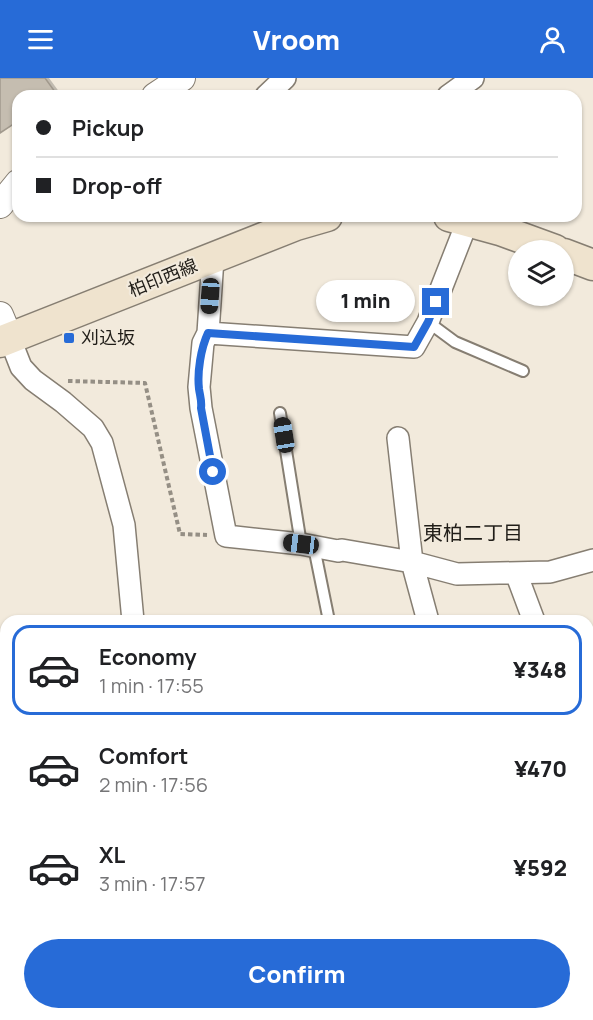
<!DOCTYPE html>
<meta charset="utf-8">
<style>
body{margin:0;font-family:Manrope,"Noto Sans JP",sans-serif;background:#f6f6f6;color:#202124;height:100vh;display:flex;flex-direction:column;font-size:22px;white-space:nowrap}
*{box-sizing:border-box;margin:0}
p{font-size:20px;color:#757577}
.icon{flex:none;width:33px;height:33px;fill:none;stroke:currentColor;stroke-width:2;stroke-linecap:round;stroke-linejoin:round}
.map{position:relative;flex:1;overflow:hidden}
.panel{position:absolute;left:0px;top:537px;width:594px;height:405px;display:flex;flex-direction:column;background:#fff;border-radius:18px 18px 0 0;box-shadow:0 2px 4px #0004}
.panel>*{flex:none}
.banner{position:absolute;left:12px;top:12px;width:570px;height:132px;border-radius:18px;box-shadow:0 2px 4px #0004;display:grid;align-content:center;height:132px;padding:0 24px;background:#fff}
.tools{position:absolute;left:508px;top:162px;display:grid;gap:12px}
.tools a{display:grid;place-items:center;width:66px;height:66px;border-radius:50%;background:#fff;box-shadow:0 2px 4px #0004;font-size:30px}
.end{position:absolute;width:27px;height:27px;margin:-14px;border:8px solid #276bd7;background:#fff;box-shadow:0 0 0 3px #fff}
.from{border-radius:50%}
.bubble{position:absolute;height:42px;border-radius:21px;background:#fff;box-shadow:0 2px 4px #0004;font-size:20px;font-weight:800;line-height:42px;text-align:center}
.car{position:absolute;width:18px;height:36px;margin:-18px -9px;border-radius:8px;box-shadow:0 0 4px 2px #0007;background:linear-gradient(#222 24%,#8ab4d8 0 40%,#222 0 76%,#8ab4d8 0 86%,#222 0)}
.banner b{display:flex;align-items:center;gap:21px;height:57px;font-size:22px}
.banner b+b{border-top:2px solid #e0e0e0}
.banner i{width:15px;height:15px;background:#202124}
ul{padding:10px 0 0;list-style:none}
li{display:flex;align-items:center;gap:18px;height:90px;margin:0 12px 9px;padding:0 12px;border:3px solid transparent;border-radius:18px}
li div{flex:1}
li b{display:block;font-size:22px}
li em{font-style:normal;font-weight:800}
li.selected{border-color:#276bd7}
li>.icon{width:54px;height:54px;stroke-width:1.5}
.action{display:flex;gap:12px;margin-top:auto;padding:12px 24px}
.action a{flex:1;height:69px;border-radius:36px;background:#276bd7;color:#fff;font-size:24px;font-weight:800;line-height:69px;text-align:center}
header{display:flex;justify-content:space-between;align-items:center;height:78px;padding:0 24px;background:#276bd7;color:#fff;font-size:27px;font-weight:800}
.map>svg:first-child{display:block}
</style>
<header><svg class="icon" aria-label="menu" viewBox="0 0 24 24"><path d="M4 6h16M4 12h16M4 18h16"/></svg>Vroom<svg class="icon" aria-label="person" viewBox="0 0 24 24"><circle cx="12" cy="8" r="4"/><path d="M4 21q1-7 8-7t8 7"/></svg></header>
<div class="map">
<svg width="593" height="942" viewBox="0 0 593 942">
<rect width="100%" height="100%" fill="#f2eadc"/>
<path fill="#dcb97b" d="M 126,936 L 414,936 L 413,942 L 125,942 Z"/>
<path fill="#0003" d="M 0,0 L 49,0 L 60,15 L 56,18 L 18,18 L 18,42 L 0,54 Z"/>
<path fill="#c5bdb0" stroke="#a1998d" stroke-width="1.5" d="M 0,0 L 45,0 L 58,18 L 18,18 L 18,43 L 0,55 Z"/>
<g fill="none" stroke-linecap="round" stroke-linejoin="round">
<defs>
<path id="service" d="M 428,244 L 455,264 L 523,293
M 280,335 L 301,466
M 314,469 L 329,543
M 588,755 L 593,755
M 477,936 L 485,942"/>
<path id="minor" d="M 266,18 L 285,0
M 448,18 L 473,0
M 213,180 L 208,255 L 203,265 L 199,309 L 201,330 L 226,458 L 301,466 L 338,473 L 342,472 L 412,484 L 398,360
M 208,255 L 414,269 L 428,244 L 468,142
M 10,261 L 21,289 L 33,302 L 63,324 L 93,350 L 102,365 L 124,447 L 133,543
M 516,495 L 534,543
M 428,543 L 412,484 L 457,496 L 550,494 L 593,482
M 588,874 L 593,875
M 115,942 L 117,936"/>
<path id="tertiary" d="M 155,18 L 182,0
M 0,127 L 18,105
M 0,237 L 10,261"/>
<path id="secondary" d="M 449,138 L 500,152 L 555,172
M 564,176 L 593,187
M 0,264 L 296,147 L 327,138"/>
</defs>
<use href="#service" stroke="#867e72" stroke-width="14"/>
<use href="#minor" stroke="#867e72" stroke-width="24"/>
<use href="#tertiary" stroke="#867e72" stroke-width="28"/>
<use href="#secondary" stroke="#867e72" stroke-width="33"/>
<path stroke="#958f85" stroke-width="4" stroke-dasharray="4.5 3" stroke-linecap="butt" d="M 68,303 L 145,305 L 180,456 L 207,457
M 0,665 L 6,664"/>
<use href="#service" stroke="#fff" stroke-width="10"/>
<use href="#minor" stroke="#fff" stroke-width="21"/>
<use href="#tertiary" stroke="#fff" stroke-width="26"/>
<use href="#secondary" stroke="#efe3ce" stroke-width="30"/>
</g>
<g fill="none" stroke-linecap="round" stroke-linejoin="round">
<path stroke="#276bd7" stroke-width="8" d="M 213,394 L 201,330 C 202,323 200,318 199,311 C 197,294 201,270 208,255 L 414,269 L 428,244 L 436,224"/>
</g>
<rect fill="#276bd7" stroke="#f2eadc" stroke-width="2" x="63" y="254" width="12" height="12" rx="3"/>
<g text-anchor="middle" stroke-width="4.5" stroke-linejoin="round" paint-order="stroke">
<g font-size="18" fill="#201d18" stroke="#f2eadc">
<text transform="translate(163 200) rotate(-22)" y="6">柏印西線</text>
</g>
<g font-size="18" fill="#201d18" stroke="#f2eadc" text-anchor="start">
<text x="81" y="266">刈込坂</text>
</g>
<g font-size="20" fill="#201d18" stroke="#f2eadc">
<text x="473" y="462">東柏二丁目</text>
</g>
</g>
</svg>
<div class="tools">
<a><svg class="icon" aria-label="layers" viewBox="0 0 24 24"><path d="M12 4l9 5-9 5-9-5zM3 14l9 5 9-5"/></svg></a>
</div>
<i class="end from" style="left:213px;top:394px"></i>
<i class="end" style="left:436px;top:224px"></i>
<div class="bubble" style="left:316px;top:202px;width:99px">1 min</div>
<i class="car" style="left:210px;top:218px;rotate:184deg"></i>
<i class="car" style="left:284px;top:357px;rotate:351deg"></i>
<i class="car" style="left:301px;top:466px;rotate:277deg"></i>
<div class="banner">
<b><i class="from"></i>Pickup</b>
<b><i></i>Drop-off</b>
</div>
<section class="panel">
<ul>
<li class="selected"><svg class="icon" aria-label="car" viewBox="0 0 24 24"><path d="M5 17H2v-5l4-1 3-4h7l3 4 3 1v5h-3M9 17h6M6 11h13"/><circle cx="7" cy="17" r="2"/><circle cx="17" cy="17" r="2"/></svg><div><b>Economy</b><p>1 min · 17:55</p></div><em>¥348</em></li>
<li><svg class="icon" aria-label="car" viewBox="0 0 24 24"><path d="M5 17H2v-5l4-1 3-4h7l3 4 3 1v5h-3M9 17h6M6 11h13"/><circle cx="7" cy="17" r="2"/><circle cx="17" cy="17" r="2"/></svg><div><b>Comfort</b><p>2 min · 17:56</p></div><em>¥470</em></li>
<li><svg class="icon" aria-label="car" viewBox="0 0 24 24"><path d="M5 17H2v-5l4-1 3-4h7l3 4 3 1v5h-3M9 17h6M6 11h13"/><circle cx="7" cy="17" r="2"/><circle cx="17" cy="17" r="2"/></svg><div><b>XL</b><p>3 min · 17:57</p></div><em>¥592</em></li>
</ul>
<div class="action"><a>Confirm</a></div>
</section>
</div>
